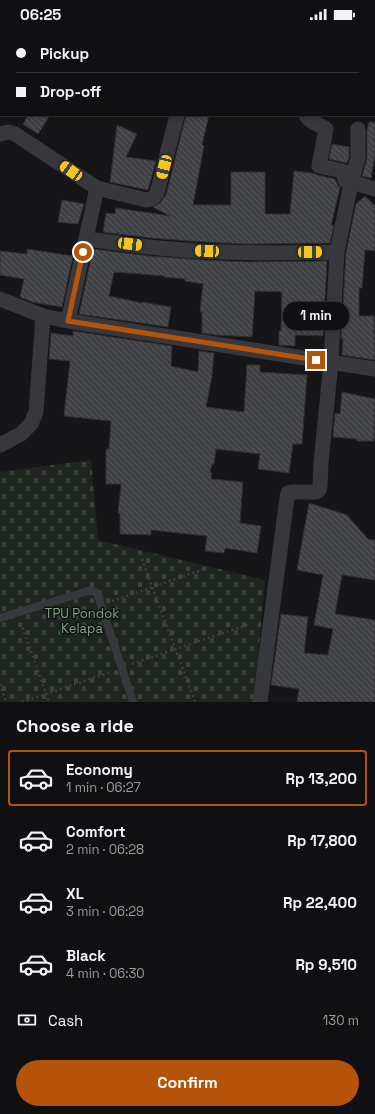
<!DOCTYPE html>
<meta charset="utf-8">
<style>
body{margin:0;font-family:"Space Grotesk",sans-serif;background:#1e1e20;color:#f1f3f6;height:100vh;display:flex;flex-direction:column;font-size:15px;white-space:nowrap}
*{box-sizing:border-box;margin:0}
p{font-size:13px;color:#9c9d9f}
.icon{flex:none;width:22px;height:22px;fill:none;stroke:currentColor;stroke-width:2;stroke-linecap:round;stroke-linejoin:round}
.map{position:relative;height:674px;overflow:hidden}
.sheet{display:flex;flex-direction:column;background:#101012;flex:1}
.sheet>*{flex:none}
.top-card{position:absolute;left:0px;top:0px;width:375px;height:88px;box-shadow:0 2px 6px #0003,0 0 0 1px #303032;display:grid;align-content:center;height:88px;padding:0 16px;background:#101012}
.end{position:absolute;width:18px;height:18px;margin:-9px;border:5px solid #b45309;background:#fff;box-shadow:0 0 0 2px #fff}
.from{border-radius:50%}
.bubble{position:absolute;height:28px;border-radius:14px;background:#101012;box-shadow:0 2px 6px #0003,0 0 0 1px #303032;font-size:13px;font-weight:600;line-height:28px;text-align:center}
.car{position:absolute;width:12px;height:24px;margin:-12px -6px;border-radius:5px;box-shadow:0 0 3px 1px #0007;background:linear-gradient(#f5c518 24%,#345 0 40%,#f5c518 0 76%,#345 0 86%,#f5c518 0)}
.top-card b{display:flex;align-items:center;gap:14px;height:38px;font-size:15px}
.top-card b+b{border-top:1px solid #303032}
.top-card i{width:10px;height:10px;background:#f1f3f6}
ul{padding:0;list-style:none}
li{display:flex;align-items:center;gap:12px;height:56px;margin:0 8px 6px;padding:0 8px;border:2px solid transparent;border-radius:4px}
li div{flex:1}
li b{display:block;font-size:15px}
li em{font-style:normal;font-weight:600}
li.selected{border-color:#b45309}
li>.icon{width:36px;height:36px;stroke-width:1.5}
h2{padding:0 16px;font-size:18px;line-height:48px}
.pay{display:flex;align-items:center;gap:10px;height:44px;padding:0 16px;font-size:15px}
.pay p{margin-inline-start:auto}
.action{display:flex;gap:8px;margin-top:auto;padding:8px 16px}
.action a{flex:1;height:46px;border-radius:24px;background:#b45309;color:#fff;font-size:16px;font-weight:600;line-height:46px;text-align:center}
.status{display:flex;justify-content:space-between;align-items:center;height:28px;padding:0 20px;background:#101012;direction:ltr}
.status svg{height:11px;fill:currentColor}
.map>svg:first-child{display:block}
</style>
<div class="status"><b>06:25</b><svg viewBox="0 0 49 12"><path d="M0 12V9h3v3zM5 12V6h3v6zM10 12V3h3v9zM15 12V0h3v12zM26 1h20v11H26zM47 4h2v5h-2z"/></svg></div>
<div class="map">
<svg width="375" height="674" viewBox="0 0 375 674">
<defs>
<pattern id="cemetery-stones" width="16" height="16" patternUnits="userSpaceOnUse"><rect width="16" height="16" fill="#1e261f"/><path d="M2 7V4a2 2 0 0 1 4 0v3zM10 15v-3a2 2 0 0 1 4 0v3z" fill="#3c433d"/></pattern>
<pattern id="building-back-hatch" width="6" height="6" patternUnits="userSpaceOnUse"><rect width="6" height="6" fill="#404145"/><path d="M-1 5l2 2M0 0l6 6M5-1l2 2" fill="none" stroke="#595a5e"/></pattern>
</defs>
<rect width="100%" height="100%" fill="#161618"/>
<path fill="url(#cemetery-stones)" d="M 91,432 L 98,512 L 265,552 L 254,674 L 0,674 L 0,444 Z"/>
<path fill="url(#building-back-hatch)" stroke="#303034" d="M 28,87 L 50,87 L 38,106 L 23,96 Z
M 186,87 L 209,87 L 202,117 L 204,118 L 193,177 L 231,177 L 231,144 L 265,144 L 265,186 L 290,186 L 294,143 L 313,145 L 317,147 L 335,151 L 338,158 L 340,159 L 331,198 L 334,196 L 330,215 L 248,216 L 204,214 L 151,210 L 103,204 L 106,185 L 115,186 L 116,180 L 170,188 L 153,179 L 160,175 L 166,167 Z
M 369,94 L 375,94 L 375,126 L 371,150 L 362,148 L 367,130 L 367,103 Z
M 117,97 L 137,106 L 126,129 L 156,133 L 148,162 L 110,154 Z
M 332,116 L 349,119 L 349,129 L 347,135 L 329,131 Z
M 365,168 L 375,178 L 375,223 L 365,222 L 362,260 L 359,260 L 359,288 L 374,288 L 375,332 L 342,327 L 343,311 L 341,310 L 346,225 L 356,176 Z
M 62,172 L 84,176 L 78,196 L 58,194 Z
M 27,221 L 73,228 L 62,279 L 32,274 L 20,269 L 24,251 L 0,247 L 0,223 L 27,226 Z
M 93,221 L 149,228 L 203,232 L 247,234 L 327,233 L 323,308 L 295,307 L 295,318 L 279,317 L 279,303 L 281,303 L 282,264 L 255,263 L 252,309 L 216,307 L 202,305 L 202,284 L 200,284 L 203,256 L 185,253 L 185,251 L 164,249 L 164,248 L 114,244 L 109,268 L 142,275 L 142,274 L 171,279 L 168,299 L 79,286 Z
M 73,303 L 172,318 L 171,338 L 198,344 L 199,323 L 214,325 L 212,348 L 206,379 L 244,384 L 247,337 L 260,337 L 260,344 L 307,347 L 302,416 L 293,416 L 289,445 L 258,441 L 260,426 L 216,421 L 214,436 L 212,436 L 210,444 L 212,445 L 211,451 L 243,454 L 240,495 L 261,498 L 257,525 L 225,520 L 224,525 L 205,523 L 207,508 L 151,502 L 151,507 L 120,506 L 120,485 L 118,485 L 121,456 L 106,456 L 106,421 L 109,421 L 111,393 L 64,388 L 70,333 L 49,331 L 51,305 L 73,308 Z
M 342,364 L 375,371 L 374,413 L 357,413 L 357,411 L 333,409 L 335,385 L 340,386 Z
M 309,475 L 347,487 L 368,511 L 375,512 L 375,552 L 342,547 L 335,586 L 375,592 L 375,674 L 297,674 L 299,661 L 271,657 L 281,586 L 308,589 L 304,625 L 328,627 L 333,601 L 314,597 L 323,547 L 297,542 Z"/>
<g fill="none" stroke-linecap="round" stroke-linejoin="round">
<path stroke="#3d3f44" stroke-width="2.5" stroke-dasharray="2 3" stroke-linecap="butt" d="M 142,531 L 195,674
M 112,573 L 207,540
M 21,595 L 49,674
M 132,636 L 250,596
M 0,656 L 6,674
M 22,674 L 111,644"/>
<path stroke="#37383d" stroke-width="8" d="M 0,590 L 88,563 L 93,563 L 97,565 L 133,674"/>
<path stroke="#37383d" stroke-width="15" d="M 51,1 L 52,0
M 209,1 L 209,0
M 247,1 L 247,0
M 0,61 L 1,59
M 306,87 C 309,94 319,96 326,101 L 319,138 L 343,143 L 345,152 L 375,161
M 0,106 L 9,104 L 15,106 L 97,160
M 86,211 C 110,214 135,218 159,220 C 218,226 277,225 337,224 L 351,155 L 358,130 L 358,101
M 0,271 L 43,288 L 68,293 L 375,341
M 68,293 L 97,160 L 146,172 C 152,171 154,170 157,165 L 177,87
M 0,417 L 21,406 L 31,396 L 36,384 L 43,288
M 260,674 L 287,470 L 288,465 L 291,464 L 316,464 L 319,462 L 320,458 L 321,435 L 331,334 L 337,224"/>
</g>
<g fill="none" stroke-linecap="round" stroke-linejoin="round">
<path stroke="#b45309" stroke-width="5" d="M 83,224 L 68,293 L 316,332"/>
</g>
<g text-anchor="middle" stroke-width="3" stroke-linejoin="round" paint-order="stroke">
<g font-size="13" fill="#7fa381" stroke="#111113">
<text x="82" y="590">TPU Pondok<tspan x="82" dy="15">Kelapa</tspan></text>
</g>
</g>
</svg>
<i class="end from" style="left:83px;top:224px"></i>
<i class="end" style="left:316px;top:332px"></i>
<div class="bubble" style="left:283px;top:274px;width:66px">1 min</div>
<i class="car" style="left:164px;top:139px;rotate:194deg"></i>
<i class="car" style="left:71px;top:143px;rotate:304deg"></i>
<i class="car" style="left:130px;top:216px;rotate:97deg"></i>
<i class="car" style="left:207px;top:223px;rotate:273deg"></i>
<i class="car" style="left:310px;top:224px;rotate:89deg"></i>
<div class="top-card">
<b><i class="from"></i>Pickup</b>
<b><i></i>Drop-off</b>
</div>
</div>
<section class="sheet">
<h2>Choose a ride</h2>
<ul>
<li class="selected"><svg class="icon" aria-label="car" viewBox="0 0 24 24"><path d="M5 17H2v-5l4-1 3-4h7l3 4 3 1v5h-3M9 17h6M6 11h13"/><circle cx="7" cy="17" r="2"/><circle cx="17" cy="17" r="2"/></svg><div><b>Economy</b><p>1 min · 06:27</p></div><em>Rp 13,200</em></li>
<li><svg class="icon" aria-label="car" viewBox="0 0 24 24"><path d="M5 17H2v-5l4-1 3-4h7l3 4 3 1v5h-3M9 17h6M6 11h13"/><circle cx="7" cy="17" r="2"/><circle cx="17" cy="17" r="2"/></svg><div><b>Comfort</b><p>2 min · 06:28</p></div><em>Rp 17,800</em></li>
<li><svg class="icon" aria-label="car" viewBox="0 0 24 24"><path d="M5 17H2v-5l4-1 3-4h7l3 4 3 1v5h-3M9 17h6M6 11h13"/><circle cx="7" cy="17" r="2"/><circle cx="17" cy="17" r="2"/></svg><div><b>XL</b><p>3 min · 06:29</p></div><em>Rp 22,400</em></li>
<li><svg class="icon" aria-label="car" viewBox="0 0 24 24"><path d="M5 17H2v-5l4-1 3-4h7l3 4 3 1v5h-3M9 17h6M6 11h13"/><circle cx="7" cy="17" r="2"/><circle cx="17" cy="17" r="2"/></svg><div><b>Black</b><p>4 min · 06:30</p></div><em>Rp 9,510</em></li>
</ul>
<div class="pay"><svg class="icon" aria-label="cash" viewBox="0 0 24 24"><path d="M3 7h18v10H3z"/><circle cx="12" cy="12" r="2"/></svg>Cash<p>130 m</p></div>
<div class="action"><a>Confirm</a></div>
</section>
